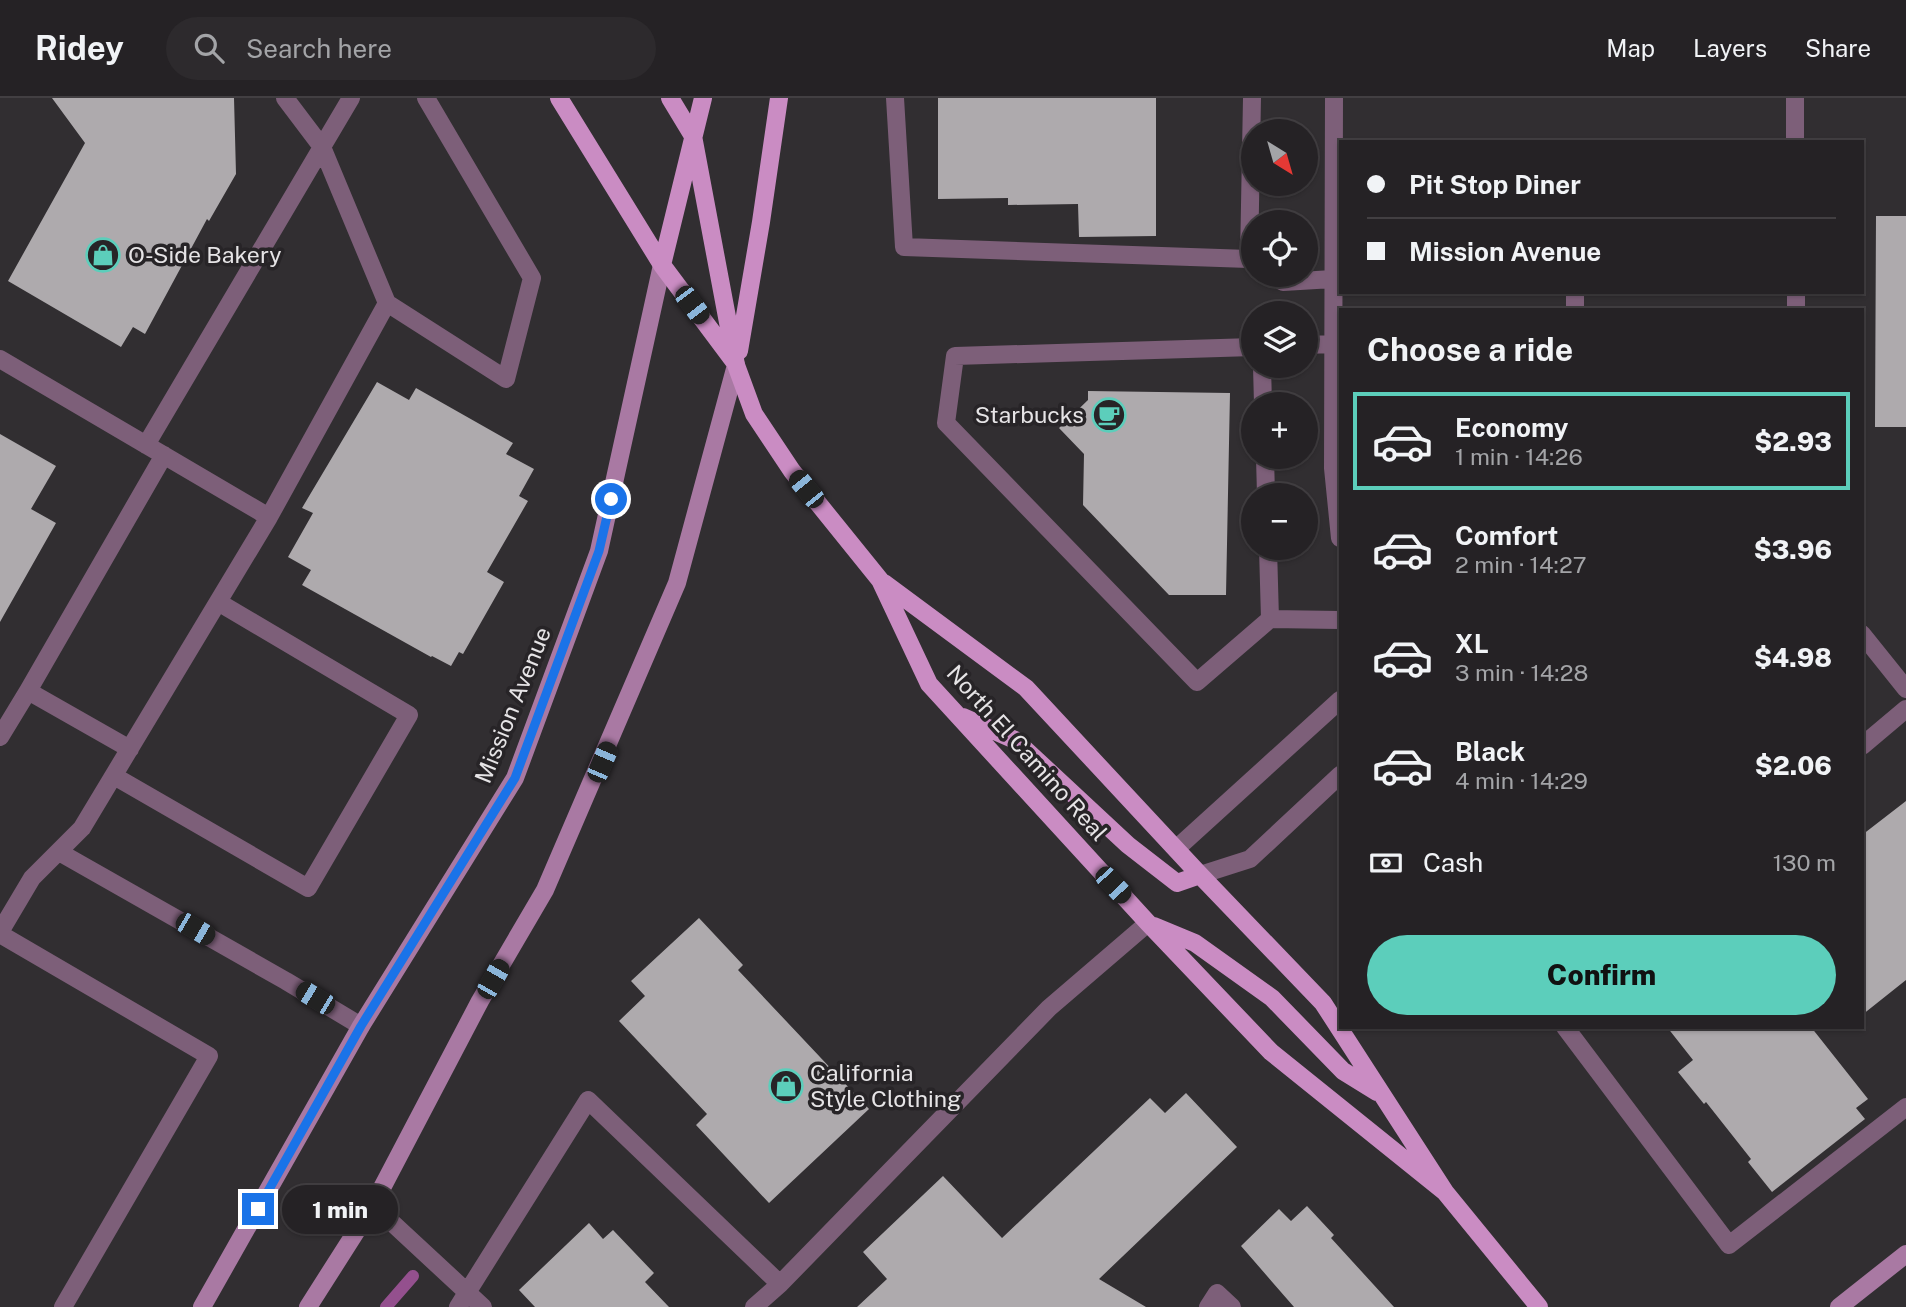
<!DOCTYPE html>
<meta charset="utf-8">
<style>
body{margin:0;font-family:"Public Sans",sans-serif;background:#2d2a2d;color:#f1f3f6;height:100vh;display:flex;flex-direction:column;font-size:26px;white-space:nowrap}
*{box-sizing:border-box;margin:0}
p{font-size:23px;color:#a3a4a7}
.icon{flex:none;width:38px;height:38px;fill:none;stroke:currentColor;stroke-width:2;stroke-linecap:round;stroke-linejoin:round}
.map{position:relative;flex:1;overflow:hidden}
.side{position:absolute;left:1339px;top:210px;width:525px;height:721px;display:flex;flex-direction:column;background:#252225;border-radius:0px;box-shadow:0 2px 5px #0004,0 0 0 2px #423f42}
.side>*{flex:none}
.banner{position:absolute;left:1339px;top:42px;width:525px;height:154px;border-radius:0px;box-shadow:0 2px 5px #0004,0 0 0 2px #423f42;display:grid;align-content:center;height:154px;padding:0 28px;background:#252225}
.needle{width:46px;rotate:143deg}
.fabs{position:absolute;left:1241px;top:21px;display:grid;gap:14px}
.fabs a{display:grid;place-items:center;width:77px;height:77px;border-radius:50%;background:#252225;box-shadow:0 2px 5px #0004,0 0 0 2px #423f42;font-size:35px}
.end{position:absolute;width:32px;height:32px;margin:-16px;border:9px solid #1a73e8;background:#fff;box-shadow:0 0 0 4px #fff}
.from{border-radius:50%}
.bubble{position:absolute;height:49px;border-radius:24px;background:#252225;box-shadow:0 2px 5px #0004,0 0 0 2px #423f42;font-size:23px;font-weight:800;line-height:49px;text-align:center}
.car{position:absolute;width:21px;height:42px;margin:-21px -10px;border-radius:9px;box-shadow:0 0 5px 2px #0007;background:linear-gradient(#222 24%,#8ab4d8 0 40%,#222 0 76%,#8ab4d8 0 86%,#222 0)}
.banner b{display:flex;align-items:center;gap:24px;height:66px;font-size:26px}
.banner b+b{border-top:2px solid #423f42}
.banner i{width:18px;height:18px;background:#f1f3f6}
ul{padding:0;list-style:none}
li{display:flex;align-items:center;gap:21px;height:98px;margin:0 14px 10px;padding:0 14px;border:4px solid transparent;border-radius:0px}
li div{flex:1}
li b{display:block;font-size:26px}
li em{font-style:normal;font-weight:800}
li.active{border-color:#5ccebb}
li>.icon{width:63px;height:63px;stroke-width:1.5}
h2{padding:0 28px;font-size:32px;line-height:84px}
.pay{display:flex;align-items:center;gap:18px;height:77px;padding:0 28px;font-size:26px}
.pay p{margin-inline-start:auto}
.cta{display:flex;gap:14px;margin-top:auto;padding:14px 28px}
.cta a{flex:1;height:80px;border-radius:42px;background:#5ccebb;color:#111;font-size:28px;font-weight:800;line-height:80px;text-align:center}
header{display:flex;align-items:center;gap:42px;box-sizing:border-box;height:98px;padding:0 35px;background:#252225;border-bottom:2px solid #423f42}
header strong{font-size:33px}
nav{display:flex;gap:38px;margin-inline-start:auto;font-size:24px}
.search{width:490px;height:63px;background:#2d2a2d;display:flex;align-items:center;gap:18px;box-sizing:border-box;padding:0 24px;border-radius:38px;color:#a3a4a7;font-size:26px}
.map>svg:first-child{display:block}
</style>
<header>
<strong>Ridey</strong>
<div class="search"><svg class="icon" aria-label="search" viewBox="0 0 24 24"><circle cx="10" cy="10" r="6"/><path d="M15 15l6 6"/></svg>Search here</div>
<nav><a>Map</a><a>Layers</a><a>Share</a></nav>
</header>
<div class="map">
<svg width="1906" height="1209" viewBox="0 0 1906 1209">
<rect width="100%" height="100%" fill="#312e31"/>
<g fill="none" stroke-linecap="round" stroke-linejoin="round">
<path stroke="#94508e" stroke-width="12" d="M 386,1209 L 413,1178"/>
</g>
<path fill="#aeaaad" d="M 52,0 L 234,0 L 236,76 L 209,123 L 207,121 L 145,236 L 133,229 L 121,249 L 8,183 L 85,45 Z
M 938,0 L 1156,0 L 1156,138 L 1079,139 L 1078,106 L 1008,107 L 1008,100 L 938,101 Z
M 1876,118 L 1906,118 L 1906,329 L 1875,329 Z
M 377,284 L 409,302 L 416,290 L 513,345 L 506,356 L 534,371 L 519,398 L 528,403 L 487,474 L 504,484 L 463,556 L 459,554 L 451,568 L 432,558 L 431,559 L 302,487 L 311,472 L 288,459 L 313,415 L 302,410 Z
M 1088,293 L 1230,295 L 1226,497 L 1169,497 L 1083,407 L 1084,356 L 1059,330 L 1088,302 Z
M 0,336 L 56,368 L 31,411 L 56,425 L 0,524 Z
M 1906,703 L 1906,882 L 1862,917 L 1862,737 Z
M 699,820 L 743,867 L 738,872 L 869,1011 L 769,1105 L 696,1027 L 707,1016 L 619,923 L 645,898 L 631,883 Z
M 1667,929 L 1811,929 L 1868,1001 L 1856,1010 L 1865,1021 L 1772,1094 L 1748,1064 L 1751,1061 L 1706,1004 L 1704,1006 L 1678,974 L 1693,962 Z
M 1186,995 L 1237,1049 L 1099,1181 L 1146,1209 L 857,1209 L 887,1181 L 863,1154 L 943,1078 L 1002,1140 L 1150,1000 L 1165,1015 Z
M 1307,1108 L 1334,1137 L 1331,1140 L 1394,1209 L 1294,1209 L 1241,1148 L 1279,1111 L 1291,1123 Z
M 589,1125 L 603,1141 L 613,1132 L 654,1175 L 645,1184 L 669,1209 L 535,1209 L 519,1192 Z"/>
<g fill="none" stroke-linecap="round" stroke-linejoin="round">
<path stroke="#7d5f79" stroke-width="18" d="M 351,0 L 322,49 L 387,205 L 506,281 L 532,180 L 426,0
M 895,0 L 904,149 L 1249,161 L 1253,164
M 1334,0 L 1333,370 L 1340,440
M 1795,0 L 1795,44
M 1249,161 L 1252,0
M 1272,177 L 1283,184 L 1333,181
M 1796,194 L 1796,212
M 1575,212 L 1575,194
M 1306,247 L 1333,246
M 1253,249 L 955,258 L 946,325 L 1197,584 L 1270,521 L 1340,522
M 0,261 L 269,419 L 82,730 L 32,780 L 0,834
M 1262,268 L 1263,306
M 146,347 L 322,49 L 285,0
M 1265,359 L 1266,397
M 269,419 L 387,205
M 1268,450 L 1270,521
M 1862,536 L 1906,591
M 0,639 L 28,593
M 1862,648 L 1906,611
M 130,651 L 28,593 L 164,357
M 114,678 L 308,790 L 409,617 L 218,504
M 1176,751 L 1340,602
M 59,754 L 286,883 L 361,928
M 1200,777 L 1250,761 L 1340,677
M 0,836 L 209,958 L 63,1209
M 1565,929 L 1729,1147 L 1906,1009
M 373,1107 L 483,1209
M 780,1186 L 1049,910 L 1148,825
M 458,1209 L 588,1002 L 780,1186 L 754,1209
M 1208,1209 L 1217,1195 L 1232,1209"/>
<path stroke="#a979a3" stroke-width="18" d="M 202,1209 L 361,928 L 515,680 L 599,453 L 662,167
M 308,1209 L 373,1107 L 480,903 L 545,792 L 677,485 L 736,267
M 1839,1209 L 1906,1156"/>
<path stroke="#ca8cc3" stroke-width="18" d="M 559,0 L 662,167 L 733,262
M 670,0 L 693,38 L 736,267 L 754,316 L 792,373 L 880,482 L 929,586 L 1148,825 L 1271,954 L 1445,1094
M 662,167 L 703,0
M 739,253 L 761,124 L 779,0
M 884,485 L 1026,590 L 1200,777 L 1323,905 L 1445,1094 L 1539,1209
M 963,619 L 1015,642 L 1128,747 L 1177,785 L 1200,777
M 1154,828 L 1195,845 L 1272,900 L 1343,973 L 1377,994"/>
</g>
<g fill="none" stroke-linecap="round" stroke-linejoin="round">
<path stroke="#1a73e8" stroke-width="9" d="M 258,1111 L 361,928 L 515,680 L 599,453 L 611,401"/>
</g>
<defs>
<symbol id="shop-ring" viewBox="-11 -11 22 22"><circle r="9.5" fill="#272427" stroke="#5ccebb" stroke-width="1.5"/><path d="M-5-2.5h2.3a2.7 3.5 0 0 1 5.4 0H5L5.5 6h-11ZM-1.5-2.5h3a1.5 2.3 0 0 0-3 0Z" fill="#5ccebb"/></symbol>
<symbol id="cafe-ring" viewBox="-11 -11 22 22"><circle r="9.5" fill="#272427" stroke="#5ccebb" stroke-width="1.5"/><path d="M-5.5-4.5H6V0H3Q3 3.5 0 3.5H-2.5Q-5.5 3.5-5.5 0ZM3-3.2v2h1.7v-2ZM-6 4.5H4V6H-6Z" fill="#5ccebb"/></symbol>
</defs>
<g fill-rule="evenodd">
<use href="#shop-ring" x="84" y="138" width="38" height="38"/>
<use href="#cafe-ring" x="1090" y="298" width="38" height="38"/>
<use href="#shop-ring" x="767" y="969" width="38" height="38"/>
</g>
<g text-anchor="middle" stroke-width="7" stroke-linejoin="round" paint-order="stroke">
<g font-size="23" fill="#e6e4e6" stroke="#272427" text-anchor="start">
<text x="128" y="165">O-Side Bakery</text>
<text x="1084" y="325" text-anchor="end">Starbucks</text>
<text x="810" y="983">California<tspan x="810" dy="26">Style Clothing</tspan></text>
</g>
<g font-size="23" fill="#e6e4e6" stroke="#272427">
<text transform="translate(513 607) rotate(-68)" y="8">Mission Avenue</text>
<text transform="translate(1027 655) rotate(48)" y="8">North El Camino Real</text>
</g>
</g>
</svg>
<div class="fabs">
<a><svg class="needle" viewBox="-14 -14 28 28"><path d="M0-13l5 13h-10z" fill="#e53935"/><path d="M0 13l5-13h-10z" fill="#a3a4a7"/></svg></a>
<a><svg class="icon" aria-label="locate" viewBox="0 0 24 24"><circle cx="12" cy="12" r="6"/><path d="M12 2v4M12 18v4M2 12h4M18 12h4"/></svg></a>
<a><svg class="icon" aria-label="layers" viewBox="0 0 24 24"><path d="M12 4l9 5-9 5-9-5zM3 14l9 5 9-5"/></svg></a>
<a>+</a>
<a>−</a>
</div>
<i class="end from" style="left:611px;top:401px"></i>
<i class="end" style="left:258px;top:1111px"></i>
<div class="bubble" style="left:282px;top:1087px;width:116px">1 min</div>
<i class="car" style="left:692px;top:207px;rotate:143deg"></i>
<i class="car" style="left:806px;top:391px;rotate:321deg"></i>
<i class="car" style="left:602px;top:664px;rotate:23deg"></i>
<i class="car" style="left:1113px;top:787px;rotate:137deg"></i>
<i class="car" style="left:195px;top:831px;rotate:120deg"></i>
<i class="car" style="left:493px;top:881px;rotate:30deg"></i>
<i class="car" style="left:315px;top:900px;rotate:301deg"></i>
<div class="banner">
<b><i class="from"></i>Pit Stop Diner</b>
<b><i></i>Mission Avenue</b>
</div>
<section class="side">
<h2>Choose a ride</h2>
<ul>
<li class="active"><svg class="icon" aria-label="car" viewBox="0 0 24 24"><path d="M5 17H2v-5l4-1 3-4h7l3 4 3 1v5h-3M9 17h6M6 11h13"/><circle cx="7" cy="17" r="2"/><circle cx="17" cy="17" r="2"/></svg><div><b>Economy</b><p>1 min · 14:26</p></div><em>$2.93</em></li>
<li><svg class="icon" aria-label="car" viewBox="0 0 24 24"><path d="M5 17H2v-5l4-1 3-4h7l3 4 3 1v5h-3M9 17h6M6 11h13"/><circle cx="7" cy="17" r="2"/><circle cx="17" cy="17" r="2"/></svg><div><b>Comfort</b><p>2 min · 14:27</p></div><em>$3.96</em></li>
<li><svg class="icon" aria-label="car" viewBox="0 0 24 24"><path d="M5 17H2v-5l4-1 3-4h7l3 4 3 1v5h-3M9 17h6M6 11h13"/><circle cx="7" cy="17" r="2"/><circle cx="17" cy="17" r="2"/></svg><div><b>XL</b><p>3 min · 14:28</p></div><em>$4.98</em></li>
<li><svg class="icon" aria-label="car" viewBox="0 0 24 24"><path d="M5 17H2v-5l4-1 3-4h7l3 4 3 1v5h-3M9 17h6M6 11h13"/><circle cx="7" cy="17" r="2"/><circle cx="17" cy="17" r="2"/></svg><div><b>Black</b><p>4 min · 14:29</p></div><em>$2.06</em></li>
</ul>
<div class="pay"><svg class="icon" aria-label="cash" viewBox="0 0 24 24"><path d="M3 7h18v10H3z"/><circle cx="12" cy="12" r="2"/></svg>Cash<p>130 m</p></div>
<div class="cta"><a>Confirm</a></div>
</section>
</div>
